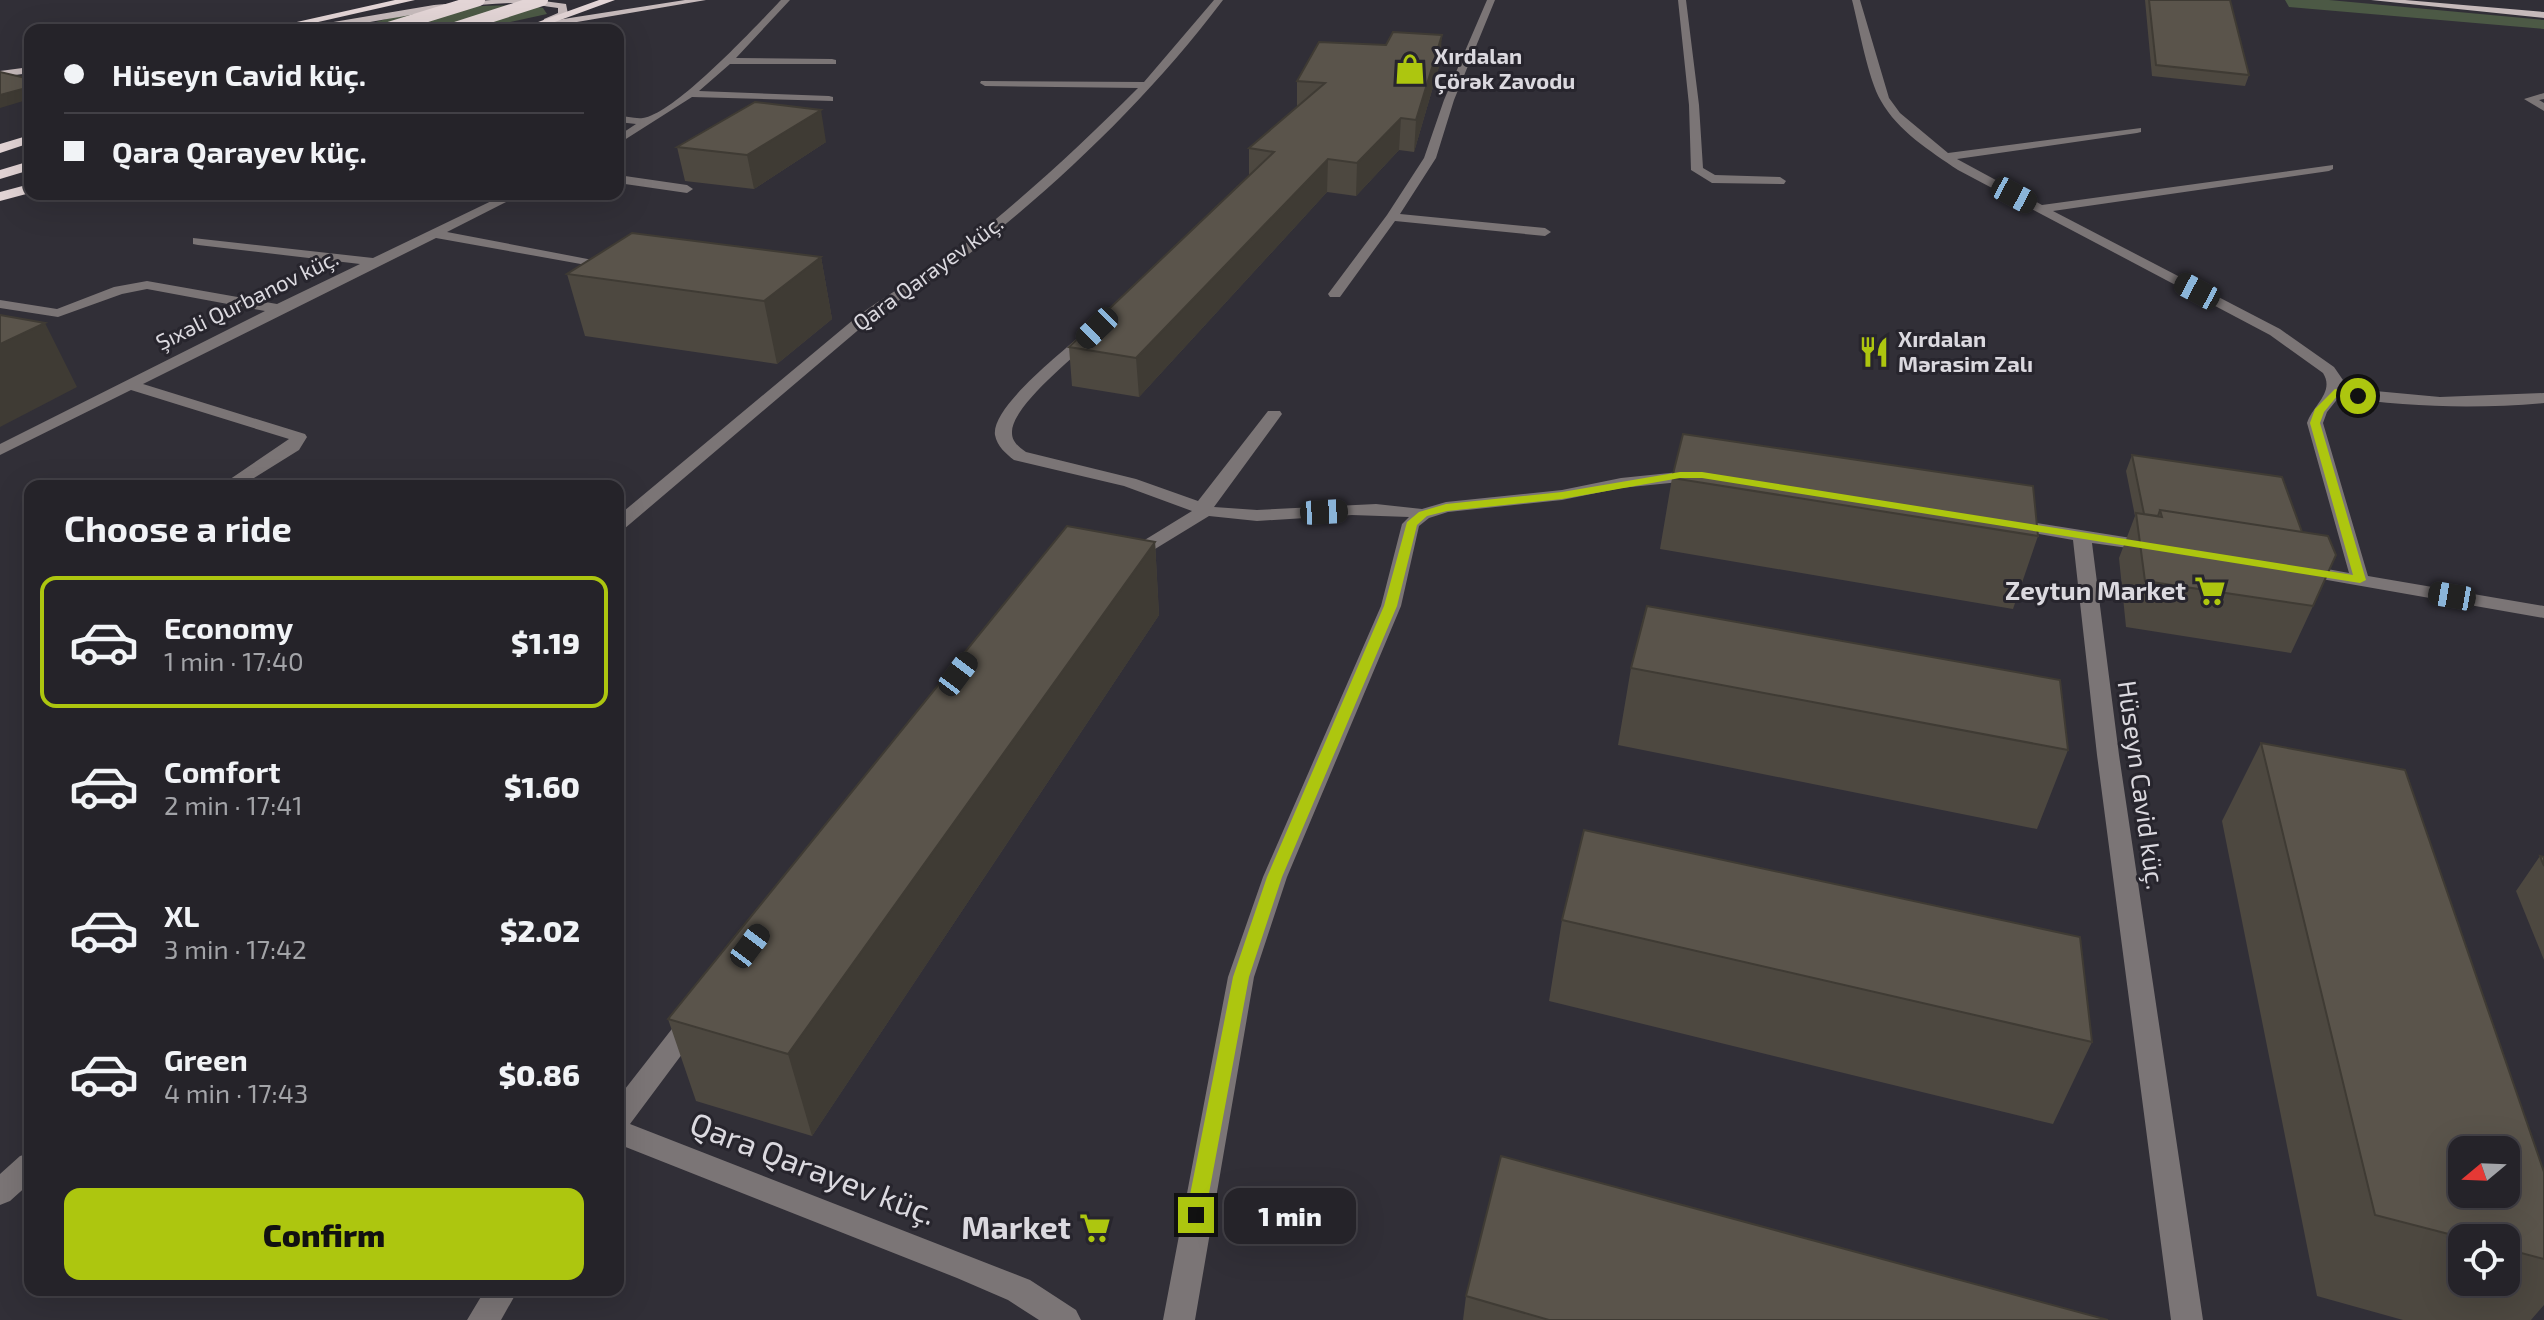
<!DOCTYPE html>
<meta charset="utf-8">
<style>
body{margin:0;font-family:"Exo 2",sans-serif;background:#2d2b31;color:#f1f3f6;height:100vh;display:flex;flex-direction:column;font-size:30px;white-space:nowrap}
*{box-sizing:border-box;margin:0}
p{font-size:26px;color:#a3a4a8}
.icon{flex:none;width:44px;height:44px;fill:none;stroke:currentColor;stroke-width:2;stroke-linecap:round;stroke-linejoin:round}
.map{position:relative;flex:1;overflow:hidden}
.details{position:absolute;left:24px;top:480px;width:600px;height:816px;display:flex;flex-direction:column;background:#252329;border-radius:16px;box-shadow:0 8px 32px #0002,0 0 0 2px #424046}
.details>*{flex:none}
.hud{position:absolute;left:24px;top:24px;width:600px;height:176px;border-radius:16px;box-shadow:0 8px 32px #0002,0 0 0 2px #424046;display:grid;align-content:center;height:176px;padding:0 40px;background:#252329}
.needle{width:52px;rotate:251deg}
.controls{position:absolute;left:2448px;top:1136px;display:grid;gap:16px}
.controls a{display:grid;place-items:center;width:72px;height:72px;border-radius:16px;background:#252329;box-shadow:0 8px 32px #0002,0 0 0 2px #424046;font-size:40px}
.end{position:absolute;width:36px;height:36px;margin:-18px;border:10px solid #adc60f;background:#111;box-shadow:0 0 0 4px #111}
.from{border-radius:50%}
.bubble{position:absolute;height:56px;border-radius:16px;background:#252329;box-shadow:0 8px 32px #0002,0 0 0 2px #424046;font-size:26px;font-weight:800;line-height:56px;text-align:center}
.car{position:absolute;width:24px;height:48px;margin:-24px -12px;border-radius:10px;box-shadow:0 0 6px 2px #0007;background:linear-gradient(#222 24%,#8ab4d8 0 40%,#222 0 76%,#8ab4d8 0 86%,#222 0)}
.hud b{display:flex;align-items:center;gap:28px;height:76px;font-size:30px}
.hud b+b{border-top:2px solid #424046}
.hud i{width:20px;height:20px;background:#f1f3f6}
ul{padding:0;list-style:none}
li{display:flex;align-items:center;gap:24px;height:132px;margin:0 16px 12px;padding:0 24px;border:4px solid transparent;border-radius:16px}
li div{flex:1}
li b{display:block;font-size:30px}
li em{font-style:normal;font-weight:800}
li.active{border-color:#adc60f}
li>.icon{width:72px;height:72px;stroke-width:1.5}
h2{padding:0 40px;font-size:36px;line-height:96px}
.button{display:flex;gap:16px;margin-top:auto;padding:16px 40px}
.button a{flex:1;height:92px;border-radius:16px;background:#adc60f;color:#111;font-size:32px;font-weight:800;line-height:92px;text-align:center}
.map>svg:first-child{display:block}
</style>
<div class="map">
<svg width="2544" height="1320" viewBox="0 0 2544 1320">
<rect width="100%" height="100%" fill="#312f37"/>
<path fill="#4c5945" d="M 2285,0 L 2329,0 L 2544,20 L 2544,29 L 2289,7 Z
M 533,6 L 543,8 L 547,14 L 474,30 L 353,30 C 407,8 475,4 533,6 Z"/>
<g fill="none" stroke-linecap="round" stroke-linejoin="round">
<path fill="#7b7576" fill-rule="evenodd" d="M 781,0 L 790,0 L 736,58 L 832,59 L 836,60 L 836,64 L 730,64 L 699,91 L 829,96 L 833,97 L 833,101 L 692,97 L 618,144 L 618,136 L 636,124 L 618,122 L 618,116 C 626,116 635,119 643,118 C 675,114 757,25 781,0 Z
M 1214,0 L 1223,0 C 1152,94 1067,176 974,250 C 939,278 898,298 863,326 L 624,529 L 618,530 L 618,516 L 853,320 C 889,292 929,272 965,244 C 1026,196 1083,143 1138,88 L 985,86 L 980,83 L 981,81 L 1144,82 Z
M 1487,0 L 1495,0 L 1454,100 L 1436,158 L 1400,214 L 1545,228 L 1551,232 L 1545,236 L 1395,221 L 1340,297 L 1330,297 L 1328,294 L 1387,215 L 1424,158 L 1444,100 Z
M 1678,0 L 1686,0 L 1699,105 L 1703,168 L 1715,175 L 1780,177 L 1786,181 L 1784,184 L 1712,183 L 1691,170 L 1689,105 Z
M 1852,0 L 1860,0 L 1889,98 L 1900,113 L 1948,153 L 2141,128 L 2141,132 L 2137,133 L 1957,159 L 2042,205 L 2333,165 L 2333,169 L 2329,171 L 2053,211 L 2280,329 L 2334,367 L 2343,380 L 2343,388 L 2440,397 L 2544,393 L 2544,403 C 2475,409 2407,407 2339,397 L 2327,412 L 2323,423 L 2368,576 L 2544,606 L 2544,618 L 2293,574 L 2291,570 L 2293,566 L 2300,564 L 2349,573 L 2307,423 C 2313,405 2335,392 2323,373 L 2270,335 L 1958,170 C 1930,151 1898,131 1881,101 C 1868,79 1859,27 1852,0 Z
M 2544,93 L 2544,99 L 2539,100 L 2544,103 L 2544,111 L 2524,99 Z
M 618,175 L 687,185 L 693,189 L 687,193 L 618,183 Z
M 506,194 L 522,194 L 447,232 L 598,261 L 603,262 L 603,268 L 436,238 L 143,384 L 305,434 L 307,437 L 299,450 L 241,486 L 220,486 L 289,439 L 131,390 L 0,455 L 0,444 L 265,311 L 147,289 L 122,294 L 58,317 L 0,308 L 0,300 L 57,309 L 114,287 L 147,281 L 277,304 L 360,264 L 198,245 L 193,244 L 193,238 L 373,258 Z
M 1088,332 L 1095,336 L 1093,339 C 1074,357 1010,408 1012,433 C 1012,442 1019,447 1026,452 L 1136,479 L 1198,501 L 1268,411 L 1280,411 L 1282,414 L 1214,507 L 1257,510 L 1376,504 L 1422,509 L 1446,502 L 1562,490 L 1621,478 L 1699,470 L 1707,475 L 1699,480 L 1621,488 L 1562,500 L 1448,512 L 1429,518 L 1419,526 L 1401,606 L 1287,877 L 1254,977 L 1195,1320 L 1163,1320 L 1228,977 L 1263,877 L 1381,606 L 1402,524 L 1409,517 L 1352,515 L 1257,521 L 1209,516 L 1137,560 L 1125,560 L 1122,556 L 1125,552 L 1192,511 L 1124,486 L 1014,460 C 1006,454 997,446 995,435 C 991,407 1063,352 1083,333 Z
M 2011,519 L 2150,541 L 2159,546 L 2150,551 L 2092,543 L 2119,755 L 2203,1320 L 2171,1320 L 2097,755 L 2073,540 L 2005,528 L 2002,524 L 2005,520 Z
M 691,1013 L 700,1016 L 704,1023 L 700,1030 L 630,1124 L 1030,1280 L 1076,1310 L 1081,1320 L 1039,1320 L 1008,1300 L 957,1278 L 618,1144 L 618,1098 L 682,1016 Z
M 30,1153 L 30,1183 L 10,1201 L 0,1205 L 0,1174 L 20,1156 Z
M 485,1290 L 518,1290 L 501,1320 L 467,1320 Z"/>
<path fill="#c6babb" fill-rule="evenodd" d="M 491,0 L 536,0 L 566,4 L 568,14 L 557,20 L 685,0 L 706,0 L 530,30 L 507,30 L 543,22 L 544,19 L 558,13 L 558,8 C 544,6 529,3 515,3 C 438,4 363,30 286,30 L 434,5 Z
M 2371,0 L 2405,0 L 2544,12 L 2544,18 Z
M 30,67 L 30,73 L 0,77 L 0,71 Z"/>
<path fill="#e3d5d6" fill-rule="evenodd" d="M 395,0 L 415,0 L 283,30 L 261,30 Z
M 599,0 L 615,0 L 533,30 L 516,30 Z
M 30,135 L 30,143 L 0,153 L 0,144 Z
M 30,161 L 30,170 L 0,179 L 0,170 Z
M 30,184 L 30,193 L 0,201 L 0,192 Z"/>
<path stroke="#e3d5d6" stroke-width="12" d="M 382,30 L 479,0
M 449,30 L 542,0"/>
</g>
<path fill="#4d4840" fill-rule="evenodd" d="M 2145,0 L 2230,0 L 2249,75 L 2245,86 L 2152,76 Z
M 1440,63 L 1414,152 L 1399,150 L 1356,196 L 1327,192 L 1139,397 L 1072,386 L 1069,347 L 1249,175 L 1249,148 L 1297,107 L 1297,81 Z
M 826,142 L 754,189 L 685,181 L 677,147 Z
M 821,257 L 832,319 L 777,364 L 585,336 L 567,274 Z
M 2132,455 L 2313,606 L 2291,653 L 2126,627 L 2119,558 L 2135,516 L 2126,471 Z
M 1672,478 L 2038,536 L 2013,609 L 1660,549 Z
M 1155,542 L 1159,615 L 812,1136 L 696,1101 L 668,1019 Z
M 1631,668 L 2068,750 L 2037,829 L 1618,745 Z
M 2261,743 L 2544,1172 L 2544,1305 L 2531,1320 L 2403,1320 L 2317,1296 L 2222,821 ZM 2462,1238 L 2506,1238 L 2506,1282 L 2462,1282 Z
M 2540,856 L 2544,857 L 2544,960 L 2516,891 Z
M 1562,920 L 2092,1042 L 2053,1124 L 1549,1001 Z
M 1466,1296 L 2108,1320 L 1463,1320 Z"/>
<path fill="#3f3b34" d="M 1442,35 L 1440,63 L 1414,152 L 1416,120 Z
M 30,87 L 30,99 L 0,108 L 0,95 Z
M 821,110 L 826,142 L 754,189 L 747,155 Z
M 1401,118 L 1399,150 L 1356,196 L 1357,163 Z
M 1328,159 L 1327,192 L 1139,397 L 1136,358 Z
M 821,257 L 832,319 L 777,364 L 764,301 Z
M 45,323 L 77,387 L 0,427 L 0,344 Z
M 1155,542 L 1159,615 L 812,1136 L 788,1054 Z"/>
<path fill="#5a544b" stroke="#3f3b34" stroke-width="2" fill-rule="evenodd" d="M 2149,0 L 2230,0 L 2249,75 L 2156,65 Z
M 1393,32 L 1442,35 L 1416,120 L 1401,118 L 1357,163 L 1328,159 L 1136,358 L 1069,347 L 1274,152 L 1249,148 L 1325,83 L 1297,81 L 1319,42 L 1386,45 Z
M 0,72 L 30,79 L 30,87 L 0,95 Z
M 755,102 L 821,110 L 747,155 L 677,147 Z
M 632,233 L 821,257 L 764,301 L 567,274 Z
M 0,315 L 45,323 L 0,344 Z
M 1683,434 L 2033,486 L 2038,536 L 1672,478 Z
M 2132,455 L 2282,477 L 2302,532 L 2160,510 L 2158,516 L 2144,514 Z
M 2160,510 L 2328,536 L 2336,555 L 2313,606 L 2145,581 L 2136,513 L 2162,517 Z
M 1067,526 L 1155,542 L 788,1054 L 668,1019 Z
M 1647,606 L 2060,680 L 2068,750 L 1631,668 Z
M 2261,743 L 2405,770 L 2544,1172 L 2544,1259 L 2506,1249 L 2506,1238 L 2464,1238 L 2375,1215 ZM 2462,1150 L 2506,1150 L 2506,1194 L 2462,1194 Z
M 1584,830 L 2080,937 L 2092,1042 L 1562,920 Z
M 2540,856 L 2544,857 L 2544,866 Z
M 1501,1156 L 2108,1320 L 1549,1320 L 1466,1296 Z"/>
<path fill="#adc60f" d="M 2335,389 L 2363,396 L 2358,399 L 2338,395 L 2324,412 L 2320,423 L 2366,580 L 2360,583 L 1702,478 L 1680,478 L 1562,499 L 1447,511 L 1427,516 L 1417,525 L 1397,606 L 1282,877 L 1249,977 L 1205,1215 L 1202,1221 L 1196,1224 L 1189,1221 L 1186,1215 L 1233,977 L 1267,877 L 1384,606 L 1407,522 L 1419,512 L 1446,504 L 1562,492 L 1680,472 L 1702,472 L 2353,575 L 2310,423 L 2315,409 Z"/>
<defs>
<symbol id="shop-bare" viewBox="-9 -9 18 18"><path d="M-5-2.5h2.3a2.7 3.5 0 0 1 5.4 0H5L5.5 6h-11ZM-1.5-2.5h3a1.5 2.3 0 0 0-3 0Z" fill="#adc60f" stroke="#27252d" stroke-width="2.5" paint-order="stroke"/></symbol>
<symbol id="restaurant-bare" viewBox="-9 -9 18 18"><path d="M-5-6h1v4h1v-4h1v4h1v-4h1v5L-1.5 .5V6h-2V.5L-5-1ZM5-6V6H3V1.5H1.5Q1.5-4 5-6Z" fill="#adc60f" stroke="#27252d" stroke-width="2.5" paint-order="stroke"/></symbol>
<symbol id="supermarket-bare" viewBox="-9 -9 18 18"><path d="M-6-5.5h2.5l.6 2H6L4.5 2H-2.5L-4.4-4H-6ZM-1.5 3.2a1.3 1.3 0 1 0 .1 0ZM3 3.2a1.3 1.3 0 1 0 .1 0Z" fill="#adc60f" stroke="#27252d" stroke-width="2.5" paint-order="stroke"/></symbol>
</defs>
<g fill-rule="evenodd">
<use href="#shop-bare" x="1388" y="47" width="44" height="44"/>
<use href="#restaurant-bare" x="1852" y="330" width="44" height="44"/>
<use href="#supermarket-bare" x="2188" y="569" width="44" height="44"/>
<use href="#supermarket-bare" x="1073" y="1206" width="44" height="44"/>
</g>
<g text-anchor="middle" stroke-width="6" stroke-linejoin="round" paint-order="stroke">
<g font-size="22" font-weight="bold" fill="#dbd9df" stroke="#27252d" text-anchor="start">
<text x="1434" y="64">Xırdalan<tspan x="1434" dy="25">Çörək Zavodu</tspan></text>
<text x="1898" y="347">Xırdalan<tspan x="1898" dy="25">Mərasim Zalı</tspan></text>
</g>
<g font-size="22" fill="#dbd9df" stroke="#27252d">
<text transform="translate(928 273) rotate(-36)" y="8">Qara Qarayev küç.</text>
<text transform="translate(247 300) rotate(-26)" y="8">Şıxəli Qurbanov küç.</text>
</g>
<g font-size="26" font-weight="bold" fill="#dbd9df" stroke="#27252d" text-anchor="end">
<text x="2186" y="600">Zeytun Market</text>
</g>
<g font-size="26" fill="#dbd9df" stroke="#27252d">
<text transform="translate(2141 785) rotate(82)" y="9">Hüseyn Cavid küç.</text>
</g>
<g font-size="32" fill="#dbd9df" stroke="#27252d">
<text transform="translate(813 1169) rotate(21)" y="11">Qara Qarayev küç.</text>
</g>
<g font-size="32" font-weight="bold" fill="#dbd9df" stroke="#27252d" text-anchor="end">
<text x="1071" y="1239">Market</text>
</g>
</g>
</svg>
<div class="controls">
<a><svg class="needle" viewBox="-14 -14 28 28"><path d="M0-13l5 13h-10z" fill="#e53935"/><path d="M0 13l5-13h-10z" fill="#a3a4a8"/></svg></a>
<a><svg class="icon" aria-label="locate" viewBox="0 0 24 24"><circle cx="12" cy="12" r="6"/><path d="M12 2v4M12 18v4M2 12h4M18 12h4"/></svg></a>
</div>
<i class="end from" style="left:2358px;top:396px"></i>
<i class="end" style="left:1196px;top:1215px"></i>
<div class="bubble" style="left:1224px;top:1188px;width:132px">1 min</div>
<i class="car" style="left:2014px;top:195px;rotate:118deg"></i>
<i class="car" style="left:2197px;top:291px;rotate:298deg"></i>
<i class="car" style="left:1097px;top:328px;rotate:226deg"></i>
<i class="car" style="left:1324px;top:512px;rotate:87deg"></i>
<i class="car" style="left:2452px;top:596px;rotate:280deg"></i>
<i class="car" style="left:958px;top:674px;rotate:37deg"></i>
<i class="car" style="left:750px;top:946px;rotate:37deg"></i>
<div class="hud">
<b><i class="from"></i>Hüseyn Cavid küç.</b>
<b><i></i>Qara Qarayev küç.</b>
</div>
<section class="details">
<h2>Choose a ride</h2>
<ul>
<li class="active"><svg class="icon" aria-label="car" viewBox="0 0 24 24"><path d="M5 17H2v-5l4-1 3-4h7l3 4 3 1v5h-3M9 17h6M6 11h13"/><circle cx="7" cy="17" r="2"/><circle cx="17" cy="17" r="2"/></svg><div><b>Economy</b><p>1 min · 17:40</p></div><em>$1.19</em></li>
<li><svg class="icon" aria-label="car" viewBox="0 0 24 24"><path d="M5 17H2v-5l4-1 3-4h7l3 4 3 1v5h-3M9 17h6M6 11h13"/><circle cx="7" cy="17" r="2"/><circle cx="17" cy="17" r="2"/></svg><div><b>Comfort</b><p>2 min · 17:41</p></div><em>$1.60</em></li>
<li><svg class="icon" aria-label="car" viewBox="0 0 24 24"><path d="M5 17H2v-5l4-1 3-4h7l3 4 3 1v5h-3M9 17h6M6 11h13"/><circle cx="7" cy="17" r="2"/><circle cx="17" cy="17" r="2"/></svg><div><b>XL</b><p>3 min · 17:42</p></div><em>$2.02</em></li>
<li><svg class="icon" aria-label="car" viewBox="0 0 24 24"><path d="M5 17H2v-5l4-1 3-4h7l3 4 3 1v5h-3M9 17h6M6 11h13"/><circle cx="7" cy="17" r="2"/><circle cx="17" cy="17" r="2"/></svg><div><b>Green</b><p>4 min · 17:43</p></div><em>$0.86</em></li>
</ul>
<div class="button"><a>Confirm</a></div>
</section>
</div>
